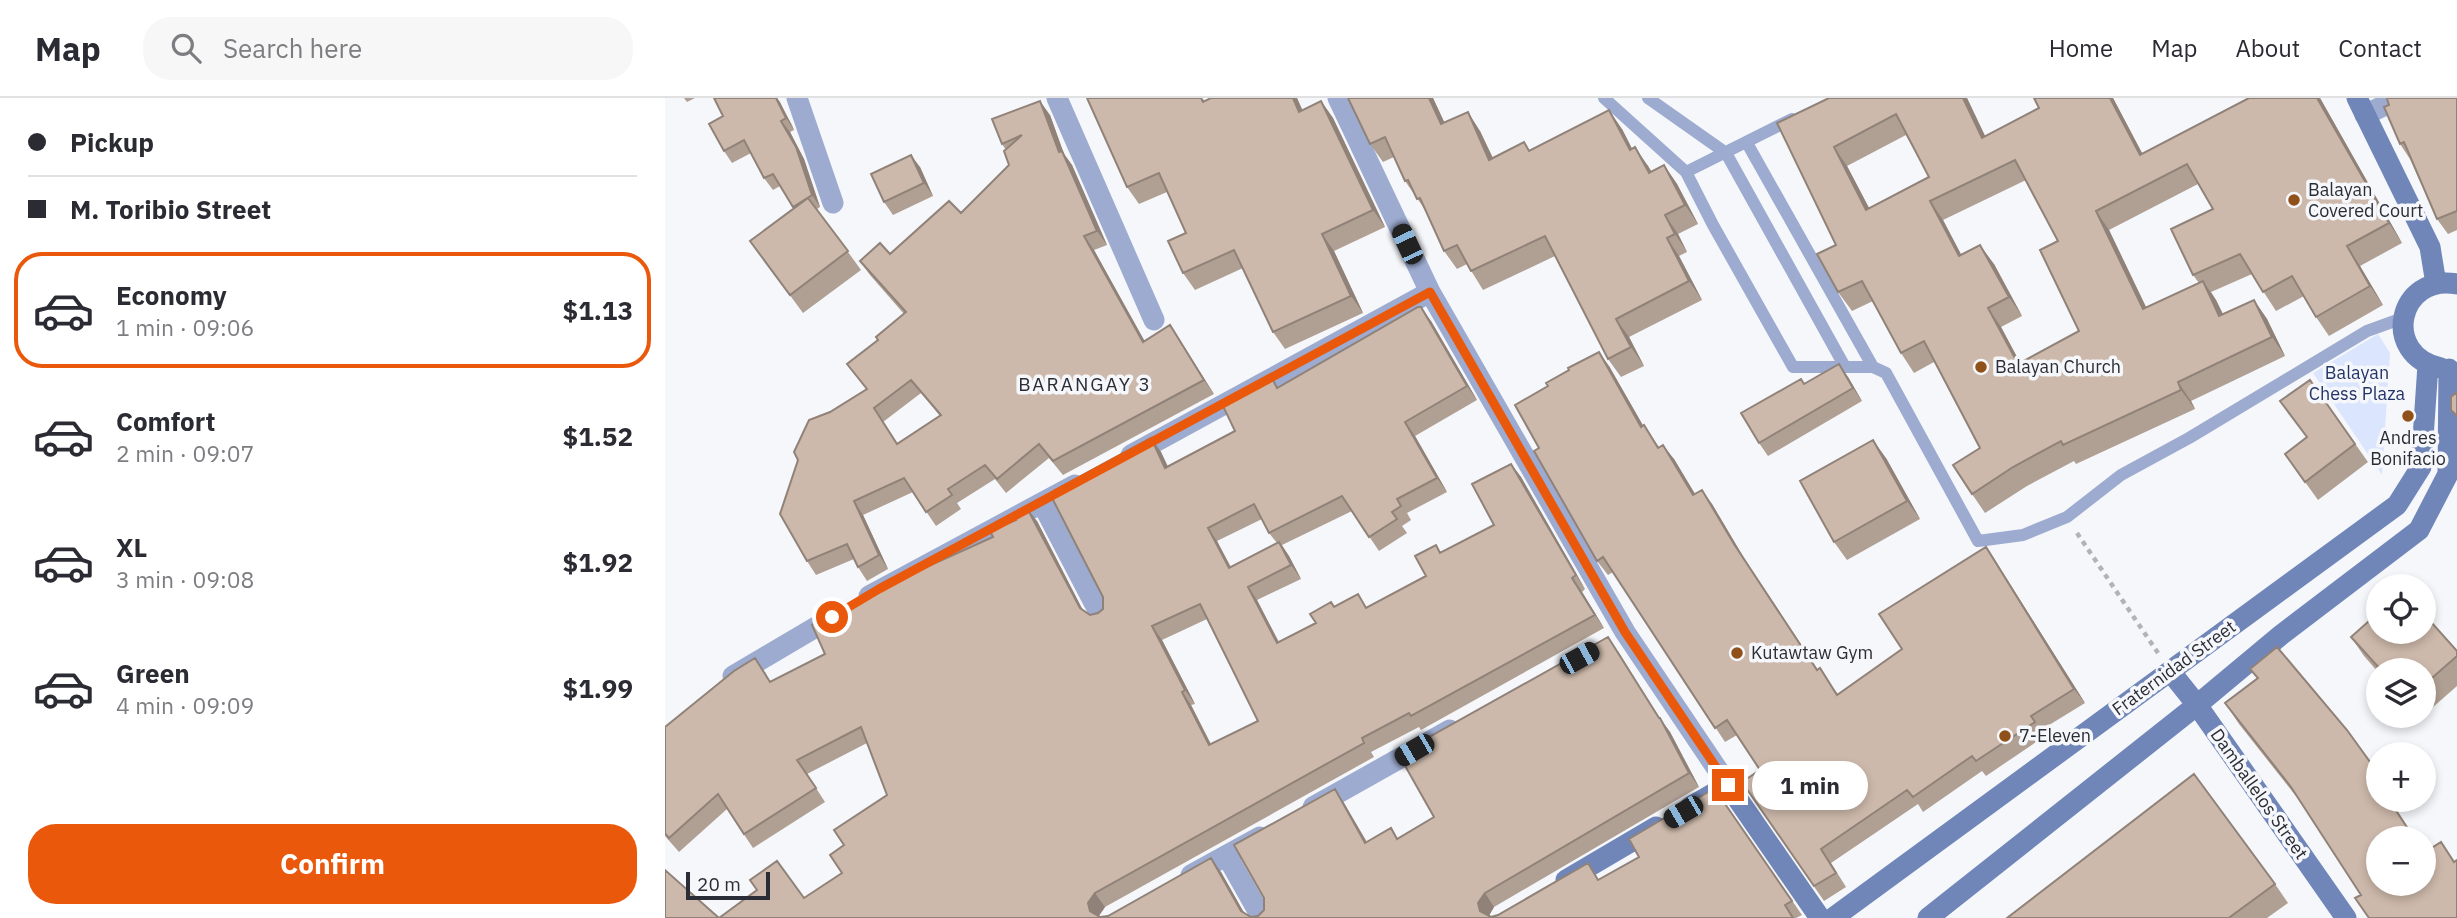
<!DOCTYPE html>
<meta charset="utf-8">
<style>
body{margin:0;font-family:"IBM Plex Sans",sans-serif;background:#f7f7f7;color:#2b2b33;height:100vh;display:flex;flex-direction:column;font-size:26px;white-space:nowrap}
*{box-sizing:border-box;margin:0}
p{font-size:23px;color:#7c7c81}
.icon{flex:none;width:38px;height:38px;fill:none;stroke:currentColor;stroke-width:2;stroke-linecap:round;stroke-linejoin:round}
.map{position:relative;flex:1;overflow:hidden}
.side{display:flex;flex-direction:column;background:#fff;width:665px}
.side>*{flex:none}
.top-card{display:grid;align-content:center;height:154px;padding:0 28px;background:#fff}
.controls{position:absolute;left:1701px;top:476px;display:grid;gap:14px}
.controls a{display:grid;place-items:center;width:70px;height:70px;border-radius:50%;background:#fff;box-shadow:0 4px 10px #0003;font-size:35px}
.scale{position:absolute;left:21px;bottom:18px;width:84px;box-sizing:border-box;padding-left:7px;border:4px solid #2a2d35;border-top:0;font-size:19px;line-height:24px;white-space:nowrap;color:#2a2d35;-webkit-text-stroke:5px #f5f7fb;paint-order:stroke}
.end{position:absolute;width:32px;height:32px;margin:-16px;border:9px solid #ea580c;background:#fff;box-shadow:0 0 0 4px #fff}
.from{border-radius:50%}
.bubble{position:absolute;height:49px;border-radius:24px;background:#fff;box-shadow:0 4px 10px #0003;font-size:23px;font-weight:700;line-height:49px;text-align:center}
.car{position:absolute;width:21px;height:42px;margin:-21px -10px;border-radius:9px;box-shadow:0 0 5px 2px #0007;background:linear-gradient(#222 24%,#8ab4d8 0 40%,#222 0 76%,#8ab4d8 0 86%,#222 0)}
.top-card b{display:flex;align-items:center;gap:24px;height:66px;font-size:26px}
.top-card b+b{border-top:2px solid #e1e1e2}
.top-card i{width:18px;height:18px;background:#2b2b33}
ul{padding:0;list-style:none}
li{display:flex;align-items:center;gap:21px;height:116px;margin:0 14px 10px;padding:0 14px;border:4px solid transparent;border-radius:28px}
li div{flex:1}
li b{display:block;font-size:26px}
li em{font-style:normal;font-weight:700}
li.active{border-color:#ea580c}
li>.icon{width:63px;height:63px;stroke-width:1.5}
.cta{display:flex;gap:14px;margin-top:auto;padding:14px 28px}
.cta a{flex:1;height:80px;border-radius:28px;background:#ea580c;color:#fff;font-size:28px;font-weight:700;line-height:80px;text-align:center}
header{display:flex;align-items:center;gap:42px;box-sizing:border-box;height:98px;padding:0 35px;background:#fff;border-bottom:2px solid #e1e1e2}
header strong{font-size:33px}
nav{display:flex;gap:38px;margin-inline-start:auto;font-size:24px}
.search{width:490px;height:63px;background:#f7f7f7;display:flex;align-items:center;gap:18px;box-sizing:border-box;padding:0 24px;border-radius:28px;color:#7c7c81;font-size:26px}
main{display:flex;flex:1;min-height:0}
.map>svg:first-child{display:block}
</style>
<header>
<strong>Map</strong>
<div class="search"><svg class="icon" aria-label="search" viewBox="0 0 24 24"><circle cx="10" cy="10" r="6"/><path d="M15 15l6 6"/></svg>Search here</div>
<nav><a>Home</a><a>Map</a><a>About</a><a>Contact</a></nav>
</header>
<main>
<section class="side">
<div class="top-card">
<b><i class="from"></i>Pickup</b>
<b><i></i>M. Toribio Street</b>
</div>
<ul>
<li class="active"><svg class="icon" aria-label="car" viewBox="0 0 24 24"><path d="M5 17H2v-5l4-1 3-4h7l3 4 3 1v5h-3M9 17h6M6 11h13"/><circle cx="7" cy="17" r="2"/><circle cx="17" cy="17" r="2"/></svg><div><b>Economy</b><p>1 min · 09:06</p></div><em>$1.13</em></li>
<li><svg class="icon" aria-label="car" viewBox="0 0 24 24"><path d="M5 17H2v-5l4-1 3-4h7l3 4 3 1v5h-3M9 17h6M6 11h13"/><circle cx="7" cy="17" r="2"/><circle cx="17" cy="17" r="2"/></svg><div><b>Comfort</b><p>2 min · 09:07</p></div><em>$1.52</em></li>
<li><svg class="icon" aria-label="car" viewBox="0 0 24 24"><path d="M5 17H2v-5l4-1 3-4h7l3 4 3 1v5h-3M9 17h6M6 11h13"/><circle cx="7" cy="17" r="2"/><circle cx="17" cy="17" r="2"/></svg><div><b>XL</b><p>3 min · 09:08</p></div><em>$1.92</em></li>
<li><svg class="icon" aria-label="car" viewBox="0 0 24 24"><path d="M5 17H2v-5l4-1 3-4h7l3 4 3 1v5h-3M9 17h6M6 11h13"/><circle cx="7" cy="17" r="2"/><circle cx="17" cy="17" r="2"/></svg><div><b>Green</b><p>4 min · 09:09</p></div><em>$1.99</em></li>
</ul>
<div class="cta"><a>Confirm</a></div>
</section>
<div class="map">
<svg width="1792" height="820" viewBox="0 0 1792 820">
<rect width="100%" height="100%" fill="#f5f7fb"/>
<path fill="#dbe6fe" d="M 1713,236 L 1725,255 L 1717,377 L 1648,275 Z"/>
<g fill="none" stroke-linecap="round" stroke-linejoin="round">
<path stroke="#b1b3b8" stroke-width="4.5" stroke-dasharray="5 5" stroke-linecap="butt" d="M 1412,435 L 1493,555"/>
<path stroke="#9cabcf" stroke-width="12" d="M 939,0 L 1021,74 L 1048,127 L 1128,269 L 1208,269 L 1221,275 L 1313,443 L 1358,437 L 1402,419 L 1456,377 L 1524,340 L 1702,233 L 1738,220
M 983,0 L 1061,55 L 1180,269
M 1082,45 L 1208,269
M 1021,74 L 1127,21"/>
<path stroke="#9cabcf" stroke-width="21" d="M 132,0 L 168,105
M 392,0 L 489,222
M 673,0 L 765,194 L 960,534 L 1063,687
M 1700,17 L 1734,0
M 466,357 L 765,194
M 377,405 L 436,518
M 204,498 L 410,387
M 68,578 L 173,516
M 648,709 L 785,632
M 562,758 L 597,820
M 526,777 L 595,739"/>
<path stroke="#7086b9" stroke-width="21" d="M 1692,0 L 1765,149 L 1771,186
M 1776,270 C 1715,257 1733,175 1792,186
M 1505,573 L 1532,607 L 1681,820
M 1025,709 L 1063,687 L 1155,820
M 901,782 L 991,729
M 1168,820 L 1732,407 L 1756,369 L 1763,267
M 1263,820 L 1532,607 L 1616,537 L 1754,432 L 1783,376 L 1784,271"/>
</g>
<path fill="#b09f93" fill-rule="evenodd" d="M 19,0 L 30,0 L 22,4 Z
M 49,0 L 112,0 L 127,27 L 129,32 L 125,34 L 139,61 L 155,109 L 152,111 L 196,172 L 138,215 L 85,143 L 129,110 L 115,88 L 108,92 L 99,80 L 86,55 L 67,65 L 59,53 L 58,18 Z
M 422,0 L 537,0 L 540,3 L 546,0 L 632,0 L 637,12 L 656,3 L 668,20 L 720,129 L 669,153 L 698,215 L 620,251 L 608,234 L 578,170 L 530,192 L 518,175 L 521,135 L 502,94 L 474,106 L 462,89 Z
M 768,0 L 779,24 L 815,33 L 828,60 L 865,53 L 957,31 L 967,51 L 983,68 L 987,74 L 999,67 L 1012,86 L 1033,126 L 1013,136 L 1022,154 L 1014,158 L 1037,202 L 964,239 L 979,268 L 956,279 L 943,261 L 890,158 L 818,192 L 802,166 L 792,171 L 779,153 L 761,113 L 740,83 L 729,59 L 718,64 L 705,46 Z
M 1164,0 L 1302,0 L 1320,38 L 1374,10 L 1369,0 L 1448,0 L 1477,55 L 1655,0 L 1737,145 L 1695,168 L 1718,207 L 1664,238 L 1651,219 L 1639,198 L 1611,213 L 1587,176 L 1546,194 L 1551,202 L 1558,216 L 1589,202 L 1602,221 L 1620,258 L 1526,303 L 1530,311 L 1411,366 L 1409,363 L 1362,388 L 1320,415 L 1307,396 L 1315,350 L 1269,264 L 1249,275 L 1236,255 L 1208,203 L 1187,213 L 1173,194 ZM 1241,37 L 1264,79 L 1204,110 L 1182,68 ZM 1361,82 L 1393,143 L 1414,233 L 1355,265 L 1336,229 L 1357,218 L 1329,166 L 1296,157 L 1278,122 ZM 1533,86 L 1548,111 L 1528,177 L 1534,185 L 1481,209 L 1444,132 Z
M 1792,0 L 1792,132 L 1783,136 L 1772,121 L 1745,61 L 1735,46 L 1724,7 Z
M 385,17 L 399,56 L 407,67 L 442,147 L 429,152 L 479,243 L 514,241 L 549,296 L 398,377 L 384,360 L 341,395 L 330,381 L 292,405 L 296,411 L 271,428 L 248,394 L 198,417 L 223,471 L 202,483 L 193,469 L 189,461 L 151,477 L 142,463 L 165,314 L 201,291 L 182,266 L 213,242 L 239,216 L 205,177 L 195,163 L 225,156 L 296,115 L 344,67 L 341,52 L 337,46 ZM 256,295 L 275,318 L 232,345 L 218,324 Z
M 255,69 L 268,98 L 228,117 L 219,104 Z
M 766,223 L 812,302 L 750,338 L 782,394 L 742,415 L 746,422 L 737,428 L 742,435 L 714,453 L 687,413 L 617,447 L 624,458 L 636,481 L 592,502 L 614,544 L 651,525 L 669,509 L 702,509 L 761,478 L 776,455 L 829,427 L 846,366 L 856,379 L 920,491 L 917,494 L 939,530 L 756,632 L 754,629 L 706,654 L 709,659 L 440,809 L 434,818 L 435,819 L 443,818 L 556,774 L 579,815 L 586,819 L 593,818 L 599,812 L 670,691 L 679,705 L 702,744 L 726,730 L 733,741 L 769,719 L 953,553 L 994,620 L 1005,634 L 1034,689 L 829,809 L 824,818 L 826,819 L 833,817 L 934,781 L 974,759 L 1056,700 L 1137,817 L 1131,820 L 0,820 L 54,820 L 139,800 L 177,775 L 179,747 L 222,697 L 202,645 L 142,676 L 160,704 L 88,750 L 62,711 L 14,754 L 0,738 L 0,629 L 100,574 L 105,584 L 160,556 L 198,500 L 225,481 L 227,485 L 372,423 L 418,513 L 425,517 L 433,515 L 438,511 L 486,340 L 496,354 L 503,369 L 570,333 L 608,282 L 613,289 ZM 597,421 L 604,435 L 612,445 L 566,469 L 552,443 ZM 542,521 L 593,623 L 546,646 L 526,607 L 530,606 L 497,542 Z
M 944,268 L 978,328 L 979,327 L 994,349 L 1009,361 L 1030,396 L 1047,406 L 1079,460 L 1153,572 L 1173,596 L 1237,551 L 1331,464 L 1420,605 L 1376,632 L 1380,638 L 1321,678 L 1317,673 L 1258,714 L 1253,706 L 1166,765 L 1181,789 L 1159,803 L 1077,684 L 1095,672 L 1072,637 L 1060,644 L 948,474 L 943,477 L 932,463 L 874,350 L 883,288 Z
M 1183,279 L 1197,303 L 1103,358 L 1094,345 L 1139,285 Z
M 1645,282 L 1703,364 L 1653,402 L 1620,356 L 1642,340 L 1615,303 Z
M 1221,360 L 1255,421 L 1182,462 L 1169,444 Z
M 1686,539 L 1792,553 L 1792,588 L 1759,617 L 1759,572 L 1713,572 L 1713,574 L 1699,558 Z
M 1585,571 L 1713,675 L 1713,702 L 1729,702 L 1726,704 L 1792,820 L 1696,797 L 1634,702 L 1574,626 L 1560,605 L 1592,580 Z
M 1610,786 L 1623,805 L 1602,820 L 1342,820 Z"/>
<path fill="#908278" d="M 111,0 L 112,0 L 115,4 L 129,32 L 121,20 Z
M 628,0 L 632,0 L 646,31 L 634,14 Z
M 764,0 L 768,0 L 789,45 L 776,26 Z
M 1298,0 L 1302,0 L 1330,59 L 1317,40 Z
M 1445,0 L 1448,0 L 1488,76 L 1475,57 Z
M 1652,0 L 1655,0 L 1737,145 L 1724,125 Z
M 375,3 L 385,17 L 399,56 L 407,67 L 442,147 L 432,133 L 394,54 Z
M 656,3 L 668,20 L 720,129 L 708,112 Z
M 944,12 L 957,31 L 977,70 L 965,52 Z
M 803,14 L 815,33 L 837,80 L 824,62 Z
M 116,23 L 125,34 L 139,61 L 155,109 L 147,97 Z
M 970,49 L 983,68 L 997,93 L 984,75 Z
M 1169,49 L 1182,68 L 1215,131 L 1201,112 Z
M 246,57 L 255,69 L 268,98 L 259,85 Z
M 999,67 L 1012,86 L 1033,126 L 1020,107 Z
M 1265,103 L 1278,122 L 1307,177 L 1294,158 Z
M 1431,113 L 1444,132 L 1491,230 L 1478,211 Z
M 1000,117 L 1013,136 L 1022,154 L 1010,136 Z
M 657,136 L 669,153 L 698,215 L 686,198 Z
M 419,138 L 429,152 L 488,258 L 478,244 Z
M 1002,140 L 1014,158 L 1037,202 L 1024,183 Z
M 1315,147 L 1329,166 L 1357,218 L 1344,199 Z
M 1682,148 L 1695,168 L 1718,207 L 1705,188 Z
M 1538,183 L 1551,202 L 1568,237 L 1554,218 Z
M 1589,202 L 1602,221 L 1620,258 L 1607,239 Z
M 756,209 L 766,223 L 812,302 L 802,288 Z
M 1323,210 L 1336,229 L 1366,285 L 1353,266 Z
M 951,221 L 964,239 L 979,268 L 966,249 Z
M 505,227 L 514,241 L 549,296 L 539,282 Z
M 934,254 L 944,268 L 987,343 L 976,329 Z
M 1174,266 L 1183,279 L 1197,303 L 1188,290 Z
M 1513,284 L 1526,303 L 1530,311 L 1516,292 Z
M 740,324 L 750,338 L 782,394 L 772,380 Z
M 486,340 L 496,354 L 510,384 L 500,370 Z
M 1208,342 L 1221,360 L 1255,421 L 1242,403 Z
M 998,347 L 1009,361 L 1039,411 L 1028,397 Z
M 846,366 L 856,379 L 920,491 L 911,477 Z
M 1037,392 L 1047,406 L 1079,460 L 1069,446 Z
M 189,403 L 198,417 L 223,471 L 214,457 Z
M 362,410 L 372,423 L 424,524 L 415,510 Z
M 543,430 L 552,443 L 573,484 L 564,470 Z
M 614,444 L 624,458 L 636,481 L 626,467 Z
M 1321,449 L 1331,464 L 1420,605 L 1409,591 Z
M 907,480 L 917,494 L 939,530 L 930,517 Z
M 583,489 L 592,502 L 621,559 L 612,545 Z
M 487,528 L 497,542 L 530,606 L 520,592 Z
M 943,539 L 1001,630 L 995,620 L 1005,634 L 1034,689 L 1024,675 L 994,620 Z
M 517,594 L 526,607 L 553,661 L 544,647 Z
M 670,691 L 679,705 L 710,759 L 700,745 Z
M 1724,702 L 1725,702 L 1750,740 L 1749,740 Z
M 546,760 L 556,774 L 582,820 L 576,813 Z
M 430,795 L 440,809 L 433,819 L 425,813 L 423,805 Z
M 820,795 L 829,809 L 823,819 L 815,813 L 813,805 Z"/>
<path fill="#cdb9ab" stroke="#908278" stroke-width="2" fill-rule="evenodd" d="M 49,0 L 111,0 L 121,20 L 116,23 L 131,49 L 147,97 L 128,109 L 108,76 L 99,80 L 79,42 L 59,53 L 44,26 L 58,18 Z
M 422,0 L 536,0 L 538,4 L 546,0 L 628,0 L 634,14 L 656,3 L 708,112 L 657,136 L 686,198 L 608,234 L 569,152 L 518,175 L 503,143 L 521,135 L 494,75 L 462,89 Z
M 683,0 L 764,0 L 776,26 L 803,14 L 824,62 L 859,44 L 864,53 L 944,12 L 965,52 L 970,49 L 984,75 L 999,67 L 1020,107 L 1000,117 L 1010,136 L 1002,140 L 1024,183 L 951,221 L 966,249 L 943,261 L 880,138 L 806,173 L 792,147 L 779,153 L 755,100 L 752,101 L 743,82 L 740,83 L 720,39 L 705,46 Z
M 1164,0 L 1298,0 L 1317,40 L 1374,10 L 1369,0 L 1445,0 L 1475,57 L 1584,0 L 1652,0 L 1724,125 L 1682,148 L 1705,188 L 1651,219 L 1627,178 L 1598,194 L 1575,156 L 1528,177 L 1506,131 L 1548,111 L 1522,66 L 1431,113 L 1478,211 L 1538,183 L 1554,218 L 1589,202 L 1607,239 L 1513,284 L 1516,292 L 1398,347 L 1396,343 L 1348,369 L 1307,396 L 1288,367 L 1315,350 L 1259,243 L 1236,255 L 1197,183 L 1173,194 L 1152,156 L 1171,147 L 1112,25 ZM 1231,16 L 1264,79 L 1201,112 L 1169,49 ZM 1350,62 L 1393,143 L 1375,152 L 1414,233 L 1353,266 L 1323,210 L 1344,199 L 1315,147 L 1294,158 L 1265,103 Z
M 1723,0 L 1792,0 L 1792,113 L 1772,121 L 1739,44 L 1735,46 L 1719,9 L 1724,7 L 1722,1 Z
M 375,3 L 394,54 L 397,53 L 432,133 L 419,138 L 478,244 L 505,227 L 539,282 L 388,363 L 374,346 L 332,381 L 320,367 L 283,391 L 287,397 L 261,414 L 239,380 L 189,403 L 214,457 L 193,469 L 182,446 L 142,463 L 115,416 L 133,362 L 129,354 L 144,322 L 165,314 L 202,291 L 182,266 L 213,242 L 211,239 L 241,214 L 195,163 L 215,145 L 225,156 L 284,103 L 296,115 L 344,67 L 339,53 L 357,37 L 337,46 L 327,21 ZM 246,282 L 276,317 L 232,346 L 209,310 Z
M 246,57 L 259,85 L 219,104 L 206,76 Z
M 143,100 L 183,153 L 125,197 L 85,143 Z
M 753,209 L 756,209 L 802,288 L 740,324 L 772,380 L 732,401 L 736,408 L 727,414 L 732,421 L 704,439 L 677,398 L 604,435 L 589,406 L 543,430 L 564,470 L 614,444 L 626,467 L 583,489 L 612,545 L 651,525 L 645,516 L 666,504 L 669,509 L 693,496 L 701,510 L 761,478 L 750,458 L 771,447 L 775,455 L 829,427 L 807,386 L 846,366 L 911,477 L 907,480 L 930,517 L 746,618 L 744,615 L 697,640 L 699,645 L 430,795 L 423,805 L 425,813 L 435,819 L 443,818 L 546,760 L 576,813 L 586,819 L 593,818 L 599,812 L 599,800 L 569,747 L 670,691 L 700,745 L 726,730 L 732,741 L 769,719 L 739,666 L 764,652 L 759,642 L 943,539 L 994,620 L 995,620 L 1024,675 L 820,795 L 813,805 L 815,813 L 826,819 L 833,817 L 923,765 L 933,782 L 974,759 L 964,741 L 1045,693 L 1051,703 L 1056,700 L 1127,803 L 1120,807 L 1128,820 L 0,820 L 0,772 L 54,820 L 92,792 L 85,782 L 112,763 L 139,800 L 177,775 L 165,757 L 179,747 L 169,732 L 222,697 L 196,629 L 132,662 L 151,690 L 79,736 L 53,696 L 4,740 L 0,735 L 0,629 L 69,573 L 90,560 L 105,584 L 160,556 L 147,527 L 175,510 L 198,500 L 197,497 L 225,481 L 226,485 L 328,439 L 325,433 L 351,422 L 348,416 L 362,410 L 415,510 L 425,517 L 433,515 L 438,511 L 438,499 L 386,398 L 391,396 L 390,392 L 486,340 L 500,370 L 570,333 L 558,308 L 608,282 L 612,290 ZM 535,506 L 593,623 L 544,647 L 517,594 L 520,592 L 487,528 Z
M 934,254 L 976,329 L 979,327 L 993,350 L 998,347 L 1028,397 L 1037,392 L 1069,446 L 1152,572 L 1155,570 L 1172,597 L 1237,551 L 1214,516 L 1321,449 L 1409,591 L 1366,618 L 1370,624 L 1311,663 L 1307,658 L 1248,699 L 1242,692 L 1156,751 L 1171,775 L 1149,788 L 1077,684 L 1095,672 L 1062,622 L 1050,630 L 938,459 L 932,463 L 869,353 L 874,350 L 850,307 L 883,288 L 881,285 L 904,272 L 903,270 Z
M 1174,266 L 1188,290 L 1094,345 L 1076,315 L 1136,281 L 1139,286 Z
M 1645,282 L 1690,346 L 1640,384 L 1620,356 L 1642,339 L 1615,303 Z
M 1792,294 L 1792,318 L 1786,312 L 1786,299 Z
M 1208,342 L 1242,403 L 1169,444 L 1135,383 Z
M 1713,515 L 1713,534 L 1759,534 L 1759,516 L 1792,553 L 1792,558 L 1759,587 L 1759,572 L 1716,572 L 1686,539 Z
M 1612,549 L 1682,632 L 1713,675 L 1713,682 L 1712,683 L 1713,685 L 1713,702 L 1724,702 L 1749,740 L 1713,740 L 1713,786 L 1759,786 L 1759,755 L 1776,744 L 1789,764 L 1792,762 L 1792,820 L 1704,820 L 1690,800 L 1696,797 L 1626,689 L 1560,605 L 1593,580 L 1585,571 Z
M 1529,676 L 1610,786 L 1565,819 L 1565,820 L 1342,820 Z"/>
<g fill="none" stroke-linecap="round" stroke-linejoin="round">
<path stroke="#ea580c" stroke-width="9" d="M 167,519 L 214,491 L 765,194 L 960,534 L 1063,687"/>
</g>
<g fill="#905019" stroke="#f5f7fb" stroke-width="2.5">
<circle cx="1629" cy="102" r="7"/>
<circle cx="1316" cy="269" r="7"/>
<circle cx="1743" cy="318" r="7"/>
<circle cx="1072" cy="555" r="7"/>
<circle cx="1340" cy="638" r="7"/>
</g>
<g text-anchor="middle" stroke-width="7" stroke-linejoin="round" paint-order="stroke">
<g font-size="18" fill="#2a2d35" stroke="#f5f7fb" text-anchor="start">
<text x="1643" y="98">Balayan<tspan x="1643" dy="21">Covered Court</tspan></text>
<text x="1330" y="275">Balayan Church</text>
<text x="1743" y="346" text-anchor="middle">Andres<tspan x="1743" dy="21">Bonifacio</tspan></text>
<text x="1086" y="561">Kutawtaw Gym</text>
<text x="1354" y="644">7-Eleven</text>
</g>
<g font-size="18" fill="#233567" stroke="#f5f7fb">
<text x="1692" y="281">Balayan<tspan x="1692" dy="21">Chess Plaza</tspan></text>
</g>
<g font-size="18" fill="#2a2d35" stroke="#f5f7fb">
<text transform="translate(1509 570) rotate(-36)" y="6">Fraternidad Street</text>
<text transform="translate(1594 696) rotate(55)" y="6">Damballelos Street</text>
</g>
<g font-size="19" letter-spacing="2" fill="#2a2d35" stroke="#f5f7fb">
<text x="420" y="293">BARANGAY 3</text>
</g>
</g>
</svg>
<div class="controls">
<a><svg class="icon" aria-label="locate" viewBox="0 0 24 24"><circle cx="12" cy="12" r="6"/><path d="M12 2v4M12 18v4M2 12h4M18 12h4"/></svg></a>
<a><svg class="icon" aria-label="layers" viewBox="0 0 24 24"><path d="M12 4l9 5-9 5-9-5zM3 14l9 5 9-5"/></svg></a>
<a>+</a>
<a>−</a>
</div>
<div class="scale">20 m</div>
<i class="end from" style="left:167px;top:519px"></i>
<i class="end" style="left:1063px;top:687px"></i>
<div class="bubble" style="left:1087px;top:663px;width:116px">1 min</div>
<i class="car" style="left:742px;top:146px;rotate:335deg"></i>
<i class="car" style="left:914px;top:560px;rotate:61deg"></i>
<i class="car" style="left:749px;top:652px;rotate:240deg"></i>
<i class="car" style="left:1018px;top:714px;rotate:240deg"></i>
</div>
</main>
